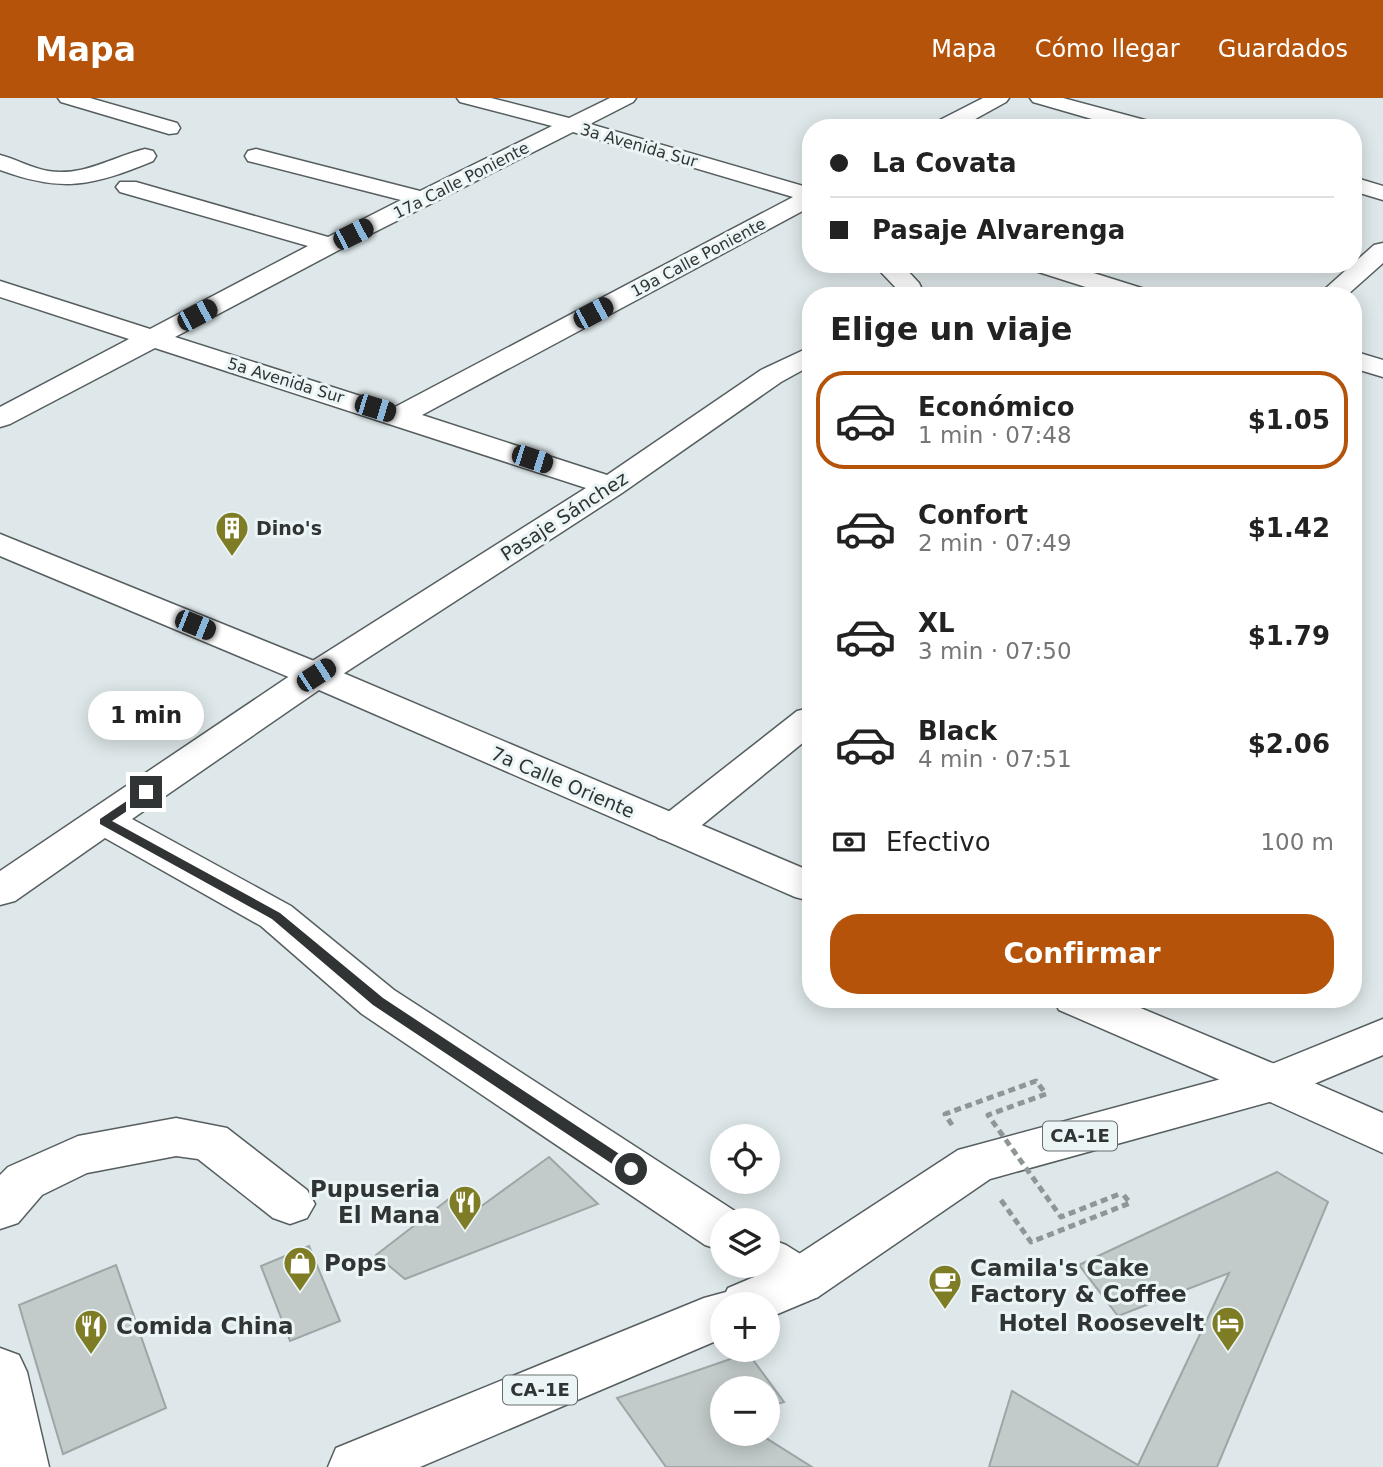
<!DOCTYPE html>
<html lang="es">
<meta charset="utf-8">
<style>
body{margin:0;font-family:"DejaVu Sans",sans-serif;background:#f2f2f2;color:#222;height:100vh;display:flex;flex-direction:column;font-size:26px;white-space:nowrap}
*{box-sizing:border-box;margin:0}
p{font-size:23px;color:#767676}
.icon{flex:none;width:38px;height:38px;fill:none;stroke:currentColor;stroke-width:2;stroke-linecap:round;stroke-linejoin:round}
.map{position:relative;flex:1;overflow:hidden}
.drawer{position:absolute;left:802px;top:189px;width:560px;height:721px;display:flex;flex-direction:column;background:#fff;border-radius:28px;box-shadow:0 4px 18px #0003}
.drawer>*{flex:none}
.top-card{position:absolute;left:802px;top:21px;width:560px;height:154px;border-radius:28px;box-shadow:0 4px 18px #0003;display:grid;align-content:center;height:154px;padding:0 28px;background:#fff}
.buttons{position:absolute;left:710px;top:1026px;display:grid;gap:14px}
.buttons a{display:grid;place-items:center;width:70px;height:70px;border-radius:50%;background:#fff;box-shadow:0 4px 18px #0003;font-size:35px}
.end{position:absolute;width:32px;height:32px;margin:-16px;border:9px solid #303434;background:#fff;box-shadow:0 0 0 4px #fff}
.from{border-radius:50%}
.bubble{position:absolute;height:49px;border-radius:24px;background:#fff;box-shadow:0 4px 18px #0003;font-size:23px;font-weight:800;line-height:49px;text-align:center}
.car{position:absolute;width:21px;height:42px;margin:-21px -10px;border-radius:9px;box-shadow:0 0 5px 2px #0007;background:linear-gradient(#222 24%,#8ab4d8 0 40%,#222 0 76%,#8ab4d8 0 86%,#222 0)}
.top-card b{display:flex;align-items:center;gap:24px;height:66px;font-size:26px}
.top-card b+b{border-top:2px solid #e0e0e0}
.top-card i{width:18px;height:18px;background:#222}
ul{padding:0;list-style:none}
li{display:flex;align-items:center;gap:21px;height:98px;margin:0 14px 10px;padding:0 14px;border:4px solid transparent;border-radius:28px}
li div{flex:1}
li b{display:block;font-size:26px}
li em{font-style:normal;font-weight:800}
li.active{border-color:#b45309}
li>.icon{width:63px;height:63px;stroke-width:1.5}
h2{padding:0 28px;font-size:32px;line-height:84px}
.pay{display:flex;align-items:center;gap:18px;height:77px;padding:0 28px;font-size:26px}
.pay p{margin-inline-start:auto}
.action{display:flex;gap:14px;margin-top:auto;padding:14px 28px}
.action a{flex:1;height:80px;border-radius:28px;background:#b45309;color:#fff;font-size:28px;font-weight:800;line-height:80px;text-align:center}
header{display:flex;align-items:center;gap:42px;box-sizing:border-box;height:98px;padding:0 35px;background:#b45309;color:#fff}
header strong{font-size:33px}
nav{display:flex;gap:38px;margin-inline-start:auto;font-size:24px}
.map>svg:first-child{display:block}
</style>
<header>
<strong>Mapa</strong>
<nav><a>Mapa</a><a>Cómo llegar</a><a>Guardados</a></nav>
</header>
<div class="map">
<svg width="1383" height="1369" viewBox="0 0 1383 1369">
<rect width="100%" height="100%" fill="#dee7e9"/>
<path fill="#c2cbca" stroke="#9da6a5" stroke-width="2" d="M 549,1059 L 598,1106 L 405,1181 L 376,1157 L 454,1097 L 476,1112 Z
M 1277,1074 L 1328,1104 L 1217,1369 L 989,1369 L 1012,1293 L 1138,1367 L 1229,1175 L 1118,1218 L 1079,1167 Z
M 309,1148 L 340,1223 L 290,1243 L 261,1168 Z
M 116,1167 L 166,1310 L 63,1356 L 19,1207 Z
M 748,1255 L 784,1304 L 768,1309 L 768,1290 L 723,1290 L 723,1335 L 758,1335 L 812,1369 L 666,1369 L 617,1300 Z"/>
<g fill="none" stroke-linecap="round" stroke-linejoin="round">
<defs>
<path id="minor" d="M 58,0 L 90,0 L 177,25 L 180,30 L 177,35 L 169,36 L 61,4 Z
M 457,0 L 491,0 L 569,20 L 610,0 L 636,0 L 633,4 L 590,26 L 810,90 L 810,109 L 422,317 L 607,377 L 761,272 L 810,249 L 810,268 L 781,284 L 622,395 L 329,585 L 132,721 L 291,808 L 394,892 L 741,1117 L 743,1122 L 723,1122 L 723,1153 L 705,1147 L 362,916 L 261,828 L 105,740 L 15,803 L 0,807 L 0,773 L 303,569 L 586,390 L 155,250 L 10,326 L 0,329 L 0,309 L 129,241 L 0,199 L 0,183 L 150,231 L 308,148 L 120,94 L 116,89 L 120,84 L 136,84 L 328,139 L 401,102 L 248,63 L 245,58 L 248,53 L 256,51 L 420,93 L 552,28 L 460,4 ZM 573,34 L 793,99 L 395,309 L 175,239 L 339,152 Z
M 983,0 L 1009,0 L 1006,4 L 959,30 L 931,30 L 934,25 Z
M 1030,0 L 1063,0 L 1156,25 L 1159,30 L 1123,30 L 1033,4 Z
M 145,51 L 153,53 L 156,58 L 153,63 C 92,88 63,95 0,72 L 0,57 C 16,61 31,70 48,73 C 83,79 112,59 145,51 Z
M 1353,79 L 1383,88 L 1383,102 L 1353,93 Z
M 1383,145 L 1383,165 L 1346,198 L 1317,198 L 1374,147 Z
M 883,166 L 909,166 L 906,171 L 919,185 L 925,198 L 899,198 L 898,192 L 879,172 Z
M 1026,166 L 1065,166 L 1151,193 L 1155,198 L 1114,198 L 1029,171 Z
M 1353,253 L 1383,262 L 1383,279 L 1353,270 Z
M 810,610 L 810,639 L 686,740 L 672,744 L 658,740 L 652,731 L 658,722 L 797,613 Z
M 1273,967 L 1383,1015 L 1383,1055 L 1257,998 L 1250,985 L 1257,972 Z
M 176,1020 L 227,1030 L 307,1092 L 315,1106 L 307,1120 L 290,1126 L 273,1120 L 198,1061 L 176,1058 L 87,1075 L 42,1097 L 18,1125 L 0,1131 L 0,1077 L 8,1069 L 78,1038 Z
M 768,1140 L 786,1147 L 818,1167 L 826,1183 L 818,1199 C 813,1200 807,1204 802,1205 C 786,1206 752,1181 745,1167 L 768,1167 Z
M 0,1250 L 19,1257 L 27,1274 L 49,1369 L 0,1369 Z"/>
<path id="major" d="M 0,436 L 329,569 L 810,773 L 810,803 L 795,799 L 303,585 L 0,458 Z
M 1053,901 L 1119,901 L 1289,972 L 1296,985 L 1289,998 L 1273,1003 L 1257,998 L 1059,912 Z"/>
<path id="highway" d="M 1383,921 L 1383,957 L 1273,1003 L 990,1081 L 818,1199 L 768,1220 L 768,1206 L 723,1206 L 723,1240 L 420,1369 L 328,1369 L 336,1350 L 704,1200 L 726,1194 L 728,1190 L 782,1167 L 958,1052 L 1262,970 Z"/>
</defs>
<use href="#minor" stroke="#565e5f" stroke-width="3"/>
<use href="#major" stroke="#565e5f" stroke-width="3"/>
<use href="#highway" stroke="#565e5f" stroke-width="3"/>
<path stroke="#8f9697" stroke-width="5" stroke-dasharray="7 4.5" stroke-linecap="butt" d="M 952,1027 L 945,1016 L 1036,983 L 1046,996
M 1001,1102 L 1031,1144 L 1130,1105 L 1122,1095"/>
<use href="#minor" fill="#fff" fill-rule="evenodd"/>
<use href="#major" fill="#fff" fill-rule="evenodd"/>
<use href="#highway" fill="#fff" fill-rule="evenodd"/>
<path stroke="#8f9697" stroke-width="5" stroke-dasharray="7 4.5" stroke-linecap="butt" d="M 1046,996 L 988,1017 L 1061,1119 L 1122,1095"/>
</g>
<path fill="#303434" d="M 146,690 L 152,694 L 151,697 L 112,723 L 280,815 L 383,900 L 636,1067 L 638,1071 L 636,1075 L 626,1075 L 373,907 L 272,821 L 100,726 L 100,721 Z"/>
<defs>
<symbol id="building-pin" viewBox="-11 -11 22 30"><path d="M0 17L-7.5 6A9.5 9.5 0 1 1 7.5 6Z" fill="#7e7d25" stroke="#ebf5f6"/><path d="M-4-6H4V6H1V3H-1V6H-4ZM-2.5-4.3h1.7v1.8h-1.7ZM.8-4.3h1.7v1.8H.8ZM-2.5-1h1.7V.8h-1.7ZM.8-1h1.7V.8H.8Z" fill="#fff"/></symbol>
<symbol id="restaurant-pin" viewBox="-11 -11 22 30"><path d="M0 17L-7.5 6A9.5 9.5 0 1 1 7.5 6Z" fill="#7e7d25" stroke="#ebf5f6"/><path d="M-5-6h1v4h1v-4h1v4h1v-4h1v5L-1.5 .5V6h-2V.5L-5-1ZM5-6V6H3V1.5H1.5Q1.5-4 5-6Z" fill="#fff"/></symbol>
<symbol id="shop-pin" viewBox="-11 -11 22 30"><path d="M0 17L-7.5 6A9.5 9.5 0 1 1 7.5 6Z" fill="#7e7d25" stroke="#ebf5f6"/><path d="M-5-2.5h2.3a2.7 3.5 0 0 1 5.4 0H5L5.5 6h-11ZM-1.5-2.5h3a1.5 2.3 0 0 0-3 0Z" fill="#fff"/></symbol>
<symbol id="cafe-pin" viewBox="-11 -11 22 30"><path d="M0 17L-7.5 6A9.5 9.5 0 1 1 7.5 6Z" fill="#7e7d25" stroke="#ebf5f6"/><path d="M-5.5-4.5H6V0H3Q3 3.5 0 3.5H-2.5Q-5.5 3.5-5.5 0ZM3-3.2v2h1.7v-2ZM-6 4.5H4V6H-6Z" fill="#fff"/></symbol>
<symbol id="hotel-pin" viewBox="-11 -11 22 30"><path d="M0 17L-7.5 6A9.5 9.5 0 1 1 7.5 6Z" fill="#7e7d25" stroke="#ebf5f6"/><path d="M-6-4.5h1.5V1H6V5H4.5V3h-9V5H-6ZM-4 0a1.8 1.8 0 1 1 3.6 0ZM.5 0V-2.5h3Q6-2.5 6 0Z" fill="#fff"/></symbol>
</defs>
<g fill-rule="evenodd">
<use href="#building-pin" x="213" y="411" width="38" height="52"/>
<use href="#restaurant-pin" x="446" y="1085" width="38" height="52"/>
<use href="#shop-pin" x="281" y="1146" width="38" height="52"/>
<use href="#cafe-pin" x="926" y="1164" width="38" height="52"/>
<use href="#hotel-pin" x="1209" y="1206" width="38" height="52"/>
<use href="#restaurant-pin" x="72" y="1209" width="38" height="52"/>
</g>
<g text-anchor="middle" stroke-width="6" stroke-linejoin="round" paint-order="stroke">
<g font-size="16" fill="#303434" stroke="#ebf5f6">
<text transform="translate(639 47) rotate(16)" y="6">3a Avenida Sur</text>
<text transform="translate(461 82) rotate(-27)" y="6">17a Calle Poniente</text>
<text transform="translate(698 159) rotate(-28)" y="6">19a Calle Poniente</text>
<text transform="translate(286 282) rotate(17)" y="6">5a Avenida Sur</text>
</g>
<g fill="#ebf5f6" stroke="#686e6e" stroke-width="2">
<rect x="1043" y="1023.5" width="74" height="29" rx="5"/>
<rect x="503" y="1277.5" width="74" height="29" rx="5"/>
</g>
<g font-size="18" font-weight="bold" fill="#303434">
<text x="1080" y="1044">CA-1E</text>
<text x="540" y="1298">CA-1E</text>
</g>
<g font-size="19" fill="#303434" stroke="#ebf5f6">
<text transform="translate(564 418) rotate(-33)" y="7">Pasaje Sánchez</text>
<text transform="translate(563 684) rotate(23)" y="7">7a Calle Oriente</text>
</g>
<g font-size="19" font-weight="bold" fill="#303434" stroke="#ebf5f6" text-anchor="start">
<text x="256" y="437">Dino's</text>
</g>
<g font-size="23" font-weight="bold" fill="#303434" stroke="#ebf5f6" text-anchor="start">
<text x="440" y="1099" text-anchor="end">Pupuseria<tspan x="440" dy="26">El Mana</tspan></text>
<text x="324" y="1173">Pops</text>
<text x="970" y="1178">Camila's Cake<tspan x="970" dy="26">Factory &amp; Coffee</tspan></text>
<text x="1204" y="1233" text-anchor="end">Hotel Roosevelt</text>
<text x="116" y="1236">Comida China</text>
</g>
</g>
</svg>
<div class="buttons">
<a><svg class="icon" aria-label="locate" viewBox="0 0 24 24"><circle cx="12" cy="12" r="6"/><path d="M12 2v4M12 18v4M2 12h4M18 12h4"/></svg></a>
<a><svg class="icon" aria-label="layers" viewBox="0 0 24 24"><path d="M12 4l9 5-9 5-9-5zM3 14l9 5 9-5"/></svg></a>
<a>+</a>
<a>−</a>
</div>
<i class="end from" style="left:631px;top:1071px"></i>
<i class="end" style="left:146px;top:694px"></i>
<div class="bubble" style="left:88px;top:593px;width:116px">1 min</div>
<i class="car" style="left:353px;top:136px;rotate:63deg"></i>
<i class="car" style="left:593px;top:215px;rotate:62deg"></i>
<i class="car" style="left:197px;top:217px;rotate:62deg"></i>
<i class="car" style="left:375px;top:310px;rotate:107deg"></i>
<i class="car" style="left:532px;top:361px;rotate:108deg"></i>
<i class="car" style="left:195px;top:527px;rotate:112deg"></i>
<i class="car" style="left:316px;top:577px;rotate:57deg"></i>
<div class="top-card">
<b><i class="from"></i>La Covata</b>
<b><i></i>Pasaje Alvarenga</b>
</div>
<section class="drawer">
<h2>Elige un viaje</h2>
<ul>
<li class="active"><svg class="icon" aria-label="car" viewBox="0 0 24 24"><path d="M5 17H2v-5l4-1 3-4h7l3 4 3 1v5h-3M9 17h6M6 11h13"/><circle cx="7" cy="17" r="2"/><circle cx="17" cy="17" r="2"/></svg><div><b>Económico</b><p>1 min · 07:48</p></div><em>$1.05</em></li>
<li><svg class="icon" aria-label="car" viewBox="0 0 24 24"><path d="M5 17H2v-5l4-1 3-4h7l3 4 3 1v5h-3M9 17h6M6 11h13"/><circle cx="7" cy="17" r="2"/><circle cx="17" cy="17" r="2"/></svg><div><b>Confort</b><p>2 min · 07:49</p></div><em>$1.42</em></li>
<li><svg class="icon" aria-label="car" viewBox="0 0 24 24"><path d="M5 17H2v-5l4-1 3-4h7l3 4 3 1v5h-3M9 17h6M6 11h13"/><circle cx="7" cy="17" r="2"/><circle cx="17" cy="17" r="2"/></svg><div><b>XL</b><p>3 min · 07:50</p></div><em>$1.79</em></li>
<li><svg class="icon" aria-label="car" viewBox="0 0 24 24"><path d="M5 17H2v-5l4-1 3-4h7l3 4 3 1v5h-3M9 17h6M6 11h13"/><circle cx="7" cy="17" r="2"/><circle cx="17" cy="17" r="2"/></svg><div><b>Black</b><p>4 min · 07:51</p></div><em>$2.06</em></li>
</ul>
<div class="pay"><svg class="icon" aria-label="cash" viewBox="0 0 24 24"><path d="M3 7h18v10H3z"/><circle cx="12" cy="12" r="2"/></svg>Efectivo<p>100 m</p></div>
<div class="action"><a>Confirmar</a></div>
</section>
</div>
